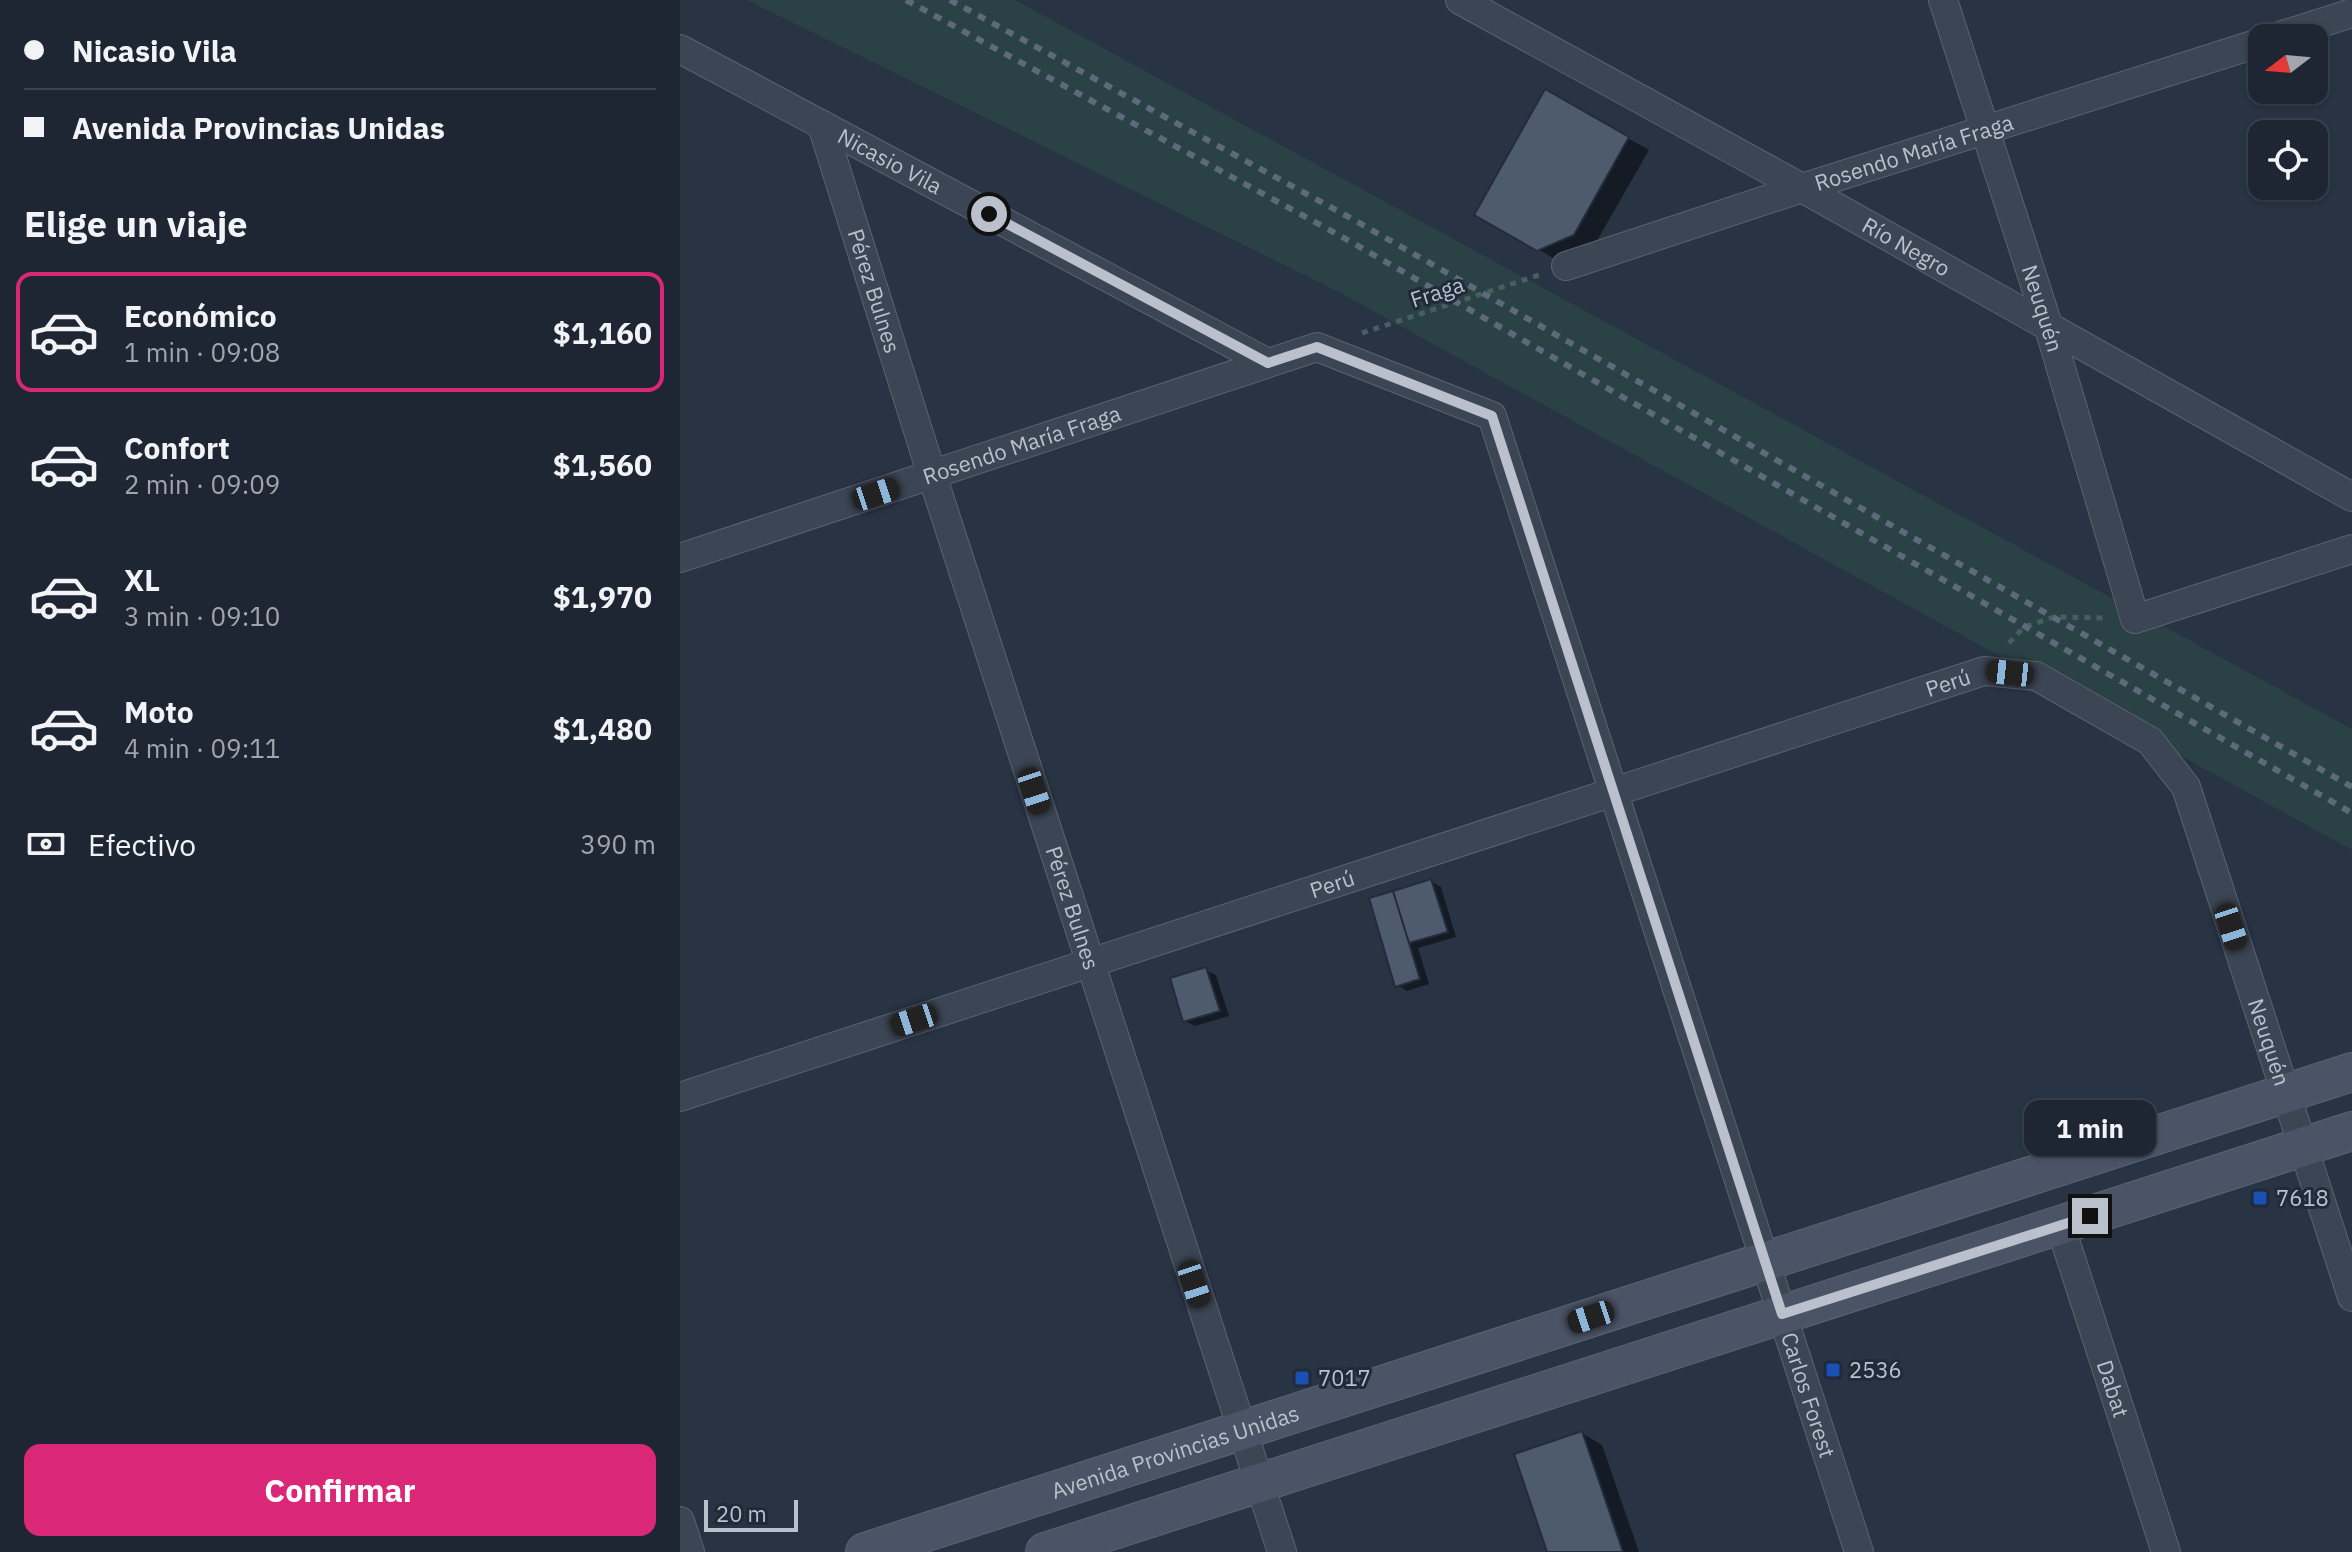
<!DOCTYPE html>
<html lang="es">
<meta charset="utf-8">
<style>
body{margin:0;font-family:"IBM Plex Sans",sans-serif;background:#2b323f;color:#f1f3f6;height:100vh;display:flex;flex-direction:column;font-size:30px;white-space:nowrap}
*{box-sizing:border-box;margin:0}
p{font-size:26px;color:#a1a5ac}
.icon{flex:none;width:44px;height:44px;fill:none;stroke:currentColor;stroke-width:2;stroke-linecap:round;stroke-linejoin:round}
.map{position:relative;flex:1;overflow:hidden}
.sheet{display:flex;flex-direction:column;background:#1e2633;width:680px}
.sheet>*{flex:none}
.banner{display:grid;align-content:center;height:176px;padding:0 24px;background:#1e2633}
.needle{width:52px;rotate:254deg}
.tools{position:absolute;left:1568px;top:24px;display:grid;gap:16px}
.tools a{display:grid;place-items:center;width:80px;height:80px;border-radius:16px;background:#1e2633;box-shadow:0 2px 6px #0004,0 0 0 2px #3c434e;font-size:40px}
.scale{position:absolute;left:24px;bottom:20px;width:94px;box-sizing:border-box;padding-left:8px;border:4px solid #bac1cd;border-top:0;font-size:22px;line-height:28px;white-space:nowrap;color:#bac1cd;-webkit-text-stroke:6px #212a39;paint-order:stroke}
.end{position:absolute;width:36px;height:36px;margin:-18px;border:10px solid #bac1cd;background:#111;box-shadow:0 0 0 4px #111}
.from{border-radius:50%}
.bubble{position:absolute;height:56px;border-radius:16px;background:#1e2633;box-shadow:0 2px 6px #0004,0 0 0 2px #3c434e;font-size:26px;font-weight:700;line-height:56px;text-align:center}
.car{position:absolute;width:24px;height:48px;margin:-24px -12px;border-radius:10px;box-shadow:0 0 6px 2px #0007;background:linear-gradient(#222 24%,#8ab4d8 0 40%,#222 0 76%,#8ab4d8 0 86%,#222 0)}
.banner b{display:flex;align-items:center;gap:28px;height:76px;font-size:30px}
.banner b+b{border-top:2px solid #3c434e}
.banner i{width:20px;height:20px;background:#f1f3f6}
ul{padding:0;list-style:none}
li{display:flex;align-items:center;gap:24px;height:120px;margin:0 16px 12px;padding:0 8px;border:4px solid transparent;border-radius:16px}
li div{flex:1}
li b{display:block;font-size:30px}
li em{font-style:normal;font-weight:700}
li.active{border-color:#db2777}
li>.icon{width:72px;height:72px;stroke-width:1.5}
h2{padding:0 24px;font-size:36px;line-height:96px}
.pay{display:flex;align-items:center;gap:20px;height:88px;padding:0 24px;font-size:30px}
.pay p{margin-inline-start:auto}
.primary-button{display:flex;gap:16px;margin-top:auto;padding:16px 24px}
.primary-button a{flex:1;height:92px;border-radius:16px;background:#db2777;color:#fff;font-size:32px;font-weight:700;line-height:92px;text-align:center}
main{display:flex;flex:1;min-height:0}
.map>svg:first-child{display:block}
</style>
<main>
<section class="sheet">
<div class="banner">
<b><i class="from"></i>Nicasio Vila</b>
<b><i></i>Avenida Provincias Unidas</b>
</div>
<h2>Elige un viaje</h2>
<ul>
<li class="active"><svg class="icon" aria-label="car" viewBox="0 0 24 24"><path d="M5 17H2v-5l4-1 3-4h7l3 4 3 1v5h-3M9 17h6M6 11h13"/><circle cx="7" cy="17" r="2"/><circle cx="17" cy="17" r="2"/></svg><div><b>Económico</b><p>1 min · 09:08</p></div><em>$1,160</em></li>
<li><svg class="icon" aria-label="car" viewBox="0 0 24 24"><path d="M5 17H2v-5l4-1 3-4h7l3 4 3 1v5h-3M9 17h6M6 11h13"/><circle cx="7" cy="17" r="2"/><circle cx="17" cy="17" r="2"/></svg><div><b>Confort</b><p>2 min · 09:09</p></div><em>$1,560</em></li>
<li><svg class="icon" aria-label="car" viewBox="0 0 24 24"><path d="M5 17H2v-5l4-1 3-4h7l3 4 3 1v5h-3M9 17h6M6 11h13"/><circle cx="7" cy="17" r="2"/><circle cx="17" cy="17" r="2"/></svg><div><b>XL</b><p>3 min · 09:10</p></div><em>$1,970</em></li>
<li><svg class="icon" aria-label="car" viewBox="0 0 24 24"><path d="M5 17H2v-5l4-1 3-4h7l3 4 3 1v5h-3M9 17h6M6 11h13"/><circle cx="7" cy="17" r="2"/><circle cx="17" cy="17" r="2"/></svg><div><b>Moto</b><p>4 min · 09:11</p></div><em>$1,480</em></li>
</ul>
<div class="pay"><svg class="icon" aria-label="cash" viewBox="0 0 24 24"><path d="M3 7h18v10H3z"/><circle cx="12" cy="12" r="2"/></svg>Efectivo<p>390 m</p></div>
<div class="primary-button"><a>Confirmar</a></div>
</section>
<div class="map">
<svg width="1672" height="1552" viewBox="0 0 1672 1552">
<rect width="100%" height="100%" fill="#283344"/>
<path fill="#2a4145" d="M 67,0 L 335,0 L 1672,729 L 1672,850 L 655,290 Z"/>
<path fill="#0007" d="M 865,91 L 969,150 L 914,246 L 879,261 L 796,214 Z
M 751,881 L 761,887 L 776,937 L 738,948 L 749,984 L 727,991 L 717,985 L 691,900 Z
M 526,970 L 536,975 L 549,1016 L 515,1026 L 505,1021 Z
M 902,1433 L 922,1445 L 959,1552 L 869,1552 Z"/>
<path fill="#4e5a6d" stroke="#232c3b" stroke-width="2" d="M 865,89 L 949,137 L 894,235 L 857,251 L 794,215 Z
M 751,879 L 768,932 L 729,943 L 713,891 Z
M 713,891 L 740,979 L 715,987 L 689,898 Z
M 526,967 L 540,1011 L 503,1022 L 490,978 Z
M 902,1431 L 943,1552 L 867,1552 L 834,1454 Z"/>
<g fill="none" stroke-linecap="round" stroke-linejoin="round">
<defs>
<g id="minor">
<path id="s1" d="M 780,0 L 1122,188 L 1672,497"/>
<path id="s2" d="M 1263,0 L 1369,328 L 1455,619 L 1672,549"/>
<path d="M 1593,38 L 1672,13"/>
<path id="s3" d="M 0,49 L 588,363"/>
<path id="s4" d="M 142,125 L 252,475 L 602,1552"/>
<path id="s5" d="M 886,266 L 1122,188 L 1582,42"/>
<path id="s6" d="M 0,558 L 637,347 L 812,416 L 1179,1552"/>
<path id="s7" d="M 0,1097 L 1304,671 L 1356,676 L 1470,741 L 1506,787 L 1672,1297"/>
<path id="s8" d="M 1380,1225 L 1486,1552"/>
<path d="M 0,1521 L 10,1552"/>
</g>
<g id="secondary">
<path id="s9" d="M 185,1552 L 1672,1072"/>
<path d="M 365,1552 L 1672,1131"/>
</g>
</defs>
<use href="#minor" stroke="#5b6371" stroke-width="30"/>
<use href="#secondary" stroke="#5b6371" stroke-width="40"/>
<path stroke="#485e61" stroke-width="5" stroke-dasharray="6 6" stroke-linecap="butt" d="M 682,333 L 859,275
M 1329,643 L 1344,627 L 1374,617 L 1426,618"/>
<use href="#minor" stroke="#3c4553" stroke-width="28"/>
<use href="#secondary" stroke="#4a5466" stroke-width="38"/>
<path stroke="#5e697a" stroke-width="6" stroke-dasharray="8 8" stroke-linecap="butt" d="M 226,0 L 657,234 L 1672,813
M 270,0 L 667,216 L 1672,787"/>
</g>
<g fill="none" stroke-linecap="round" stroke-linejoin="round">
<path stroke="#bac1cd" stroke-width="10" d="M 309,214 L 588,363 L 637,347 L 812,416 L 1102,1314 L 1410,1216"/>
</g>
<g fill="#1a4fb4" stroke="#212a39" stroke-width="3">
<rect x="1572" y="1190" width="16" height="16" rx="4"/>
<rect x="1145" y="1362" width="16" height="16" rx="4"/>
<rect x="614" y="1370" width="16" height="16" rx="4"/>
</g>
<g text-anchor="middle" stroke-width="6" stroke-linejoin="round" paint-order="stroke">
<g font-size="22" fill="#bac1cd" stroke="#212a39">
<text dy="8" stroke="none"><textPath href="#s5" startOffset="366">Rosendo María Fraga</textPath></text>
<text dy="8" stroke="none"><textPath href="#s3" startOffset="238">Nicasio Vila</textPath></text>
<text dy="8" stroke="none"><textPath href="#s1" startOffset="510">Río Negro</textPath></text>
<text dy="8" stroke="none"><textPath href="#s4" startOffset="174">Pérez Bulnes</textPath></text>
<text transform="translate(757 292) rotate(-18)" y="8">Fraga</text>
<text dy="8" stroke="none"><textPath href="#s2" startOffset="324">Neuquén</textPath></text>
<text dy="8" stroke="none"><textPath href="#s6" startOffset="360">Rosendo María Fraga</textPath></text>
<text dy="8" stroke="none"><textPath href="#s7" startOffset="1334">Perú</textPath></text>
<text dy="8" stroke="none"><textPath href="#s7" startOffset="686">Perú</textPath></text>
<text dy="8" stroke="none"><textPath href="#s4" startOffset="822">Pérez Bulnes</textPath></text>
<text dy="8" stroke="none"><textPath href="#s7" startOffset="1882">Neuquén</textPath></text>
<text dy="8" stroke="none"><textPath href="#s8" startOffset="172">Dabat</textPath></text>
<text dy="8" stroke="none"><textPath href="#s6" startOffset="1888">Carlos Forest</textPath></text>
<text dy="8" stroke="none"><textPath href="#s9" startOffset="326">Avenida Provincias Unidas</textPath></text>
</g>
<g font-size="22" fill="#bac1cd" stroke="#212a39" text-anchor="start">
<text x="1596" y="1206">7618</text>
<text x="1169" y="1378">2536</text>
<text x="638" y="1386">7017</text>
</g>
</g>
</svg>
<div class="tools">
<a><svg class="needle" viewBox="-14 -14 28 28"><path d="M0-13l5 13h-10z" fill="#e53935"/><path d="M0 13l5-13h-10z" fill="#a1a5ac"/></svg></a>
<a><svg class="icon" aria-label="locate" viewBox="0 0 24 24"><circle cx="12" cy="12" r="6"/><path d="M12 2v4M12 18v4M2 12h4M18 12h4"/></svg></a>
</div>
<div class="scale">20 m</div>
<i class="end from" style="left:309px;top:214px"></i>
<i class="end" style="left:1410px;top:1216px"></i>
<div class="bubble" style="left:1344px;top:1100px;width:132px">1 min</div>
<i class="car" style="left:196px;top:494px;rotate:72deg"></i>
<i class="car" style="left:1330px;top:673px;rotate:276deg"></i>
<i class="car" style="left:354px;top:791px;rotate:162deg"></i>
<i class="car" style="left:1551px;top:927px;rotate:162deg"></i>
<i class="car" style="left:234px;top:1020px;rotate:252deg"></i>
<i class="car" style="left:514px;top:1284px;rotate:162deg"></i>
<i class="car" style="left:911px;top:1317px;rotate:252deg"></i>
</div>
</main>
